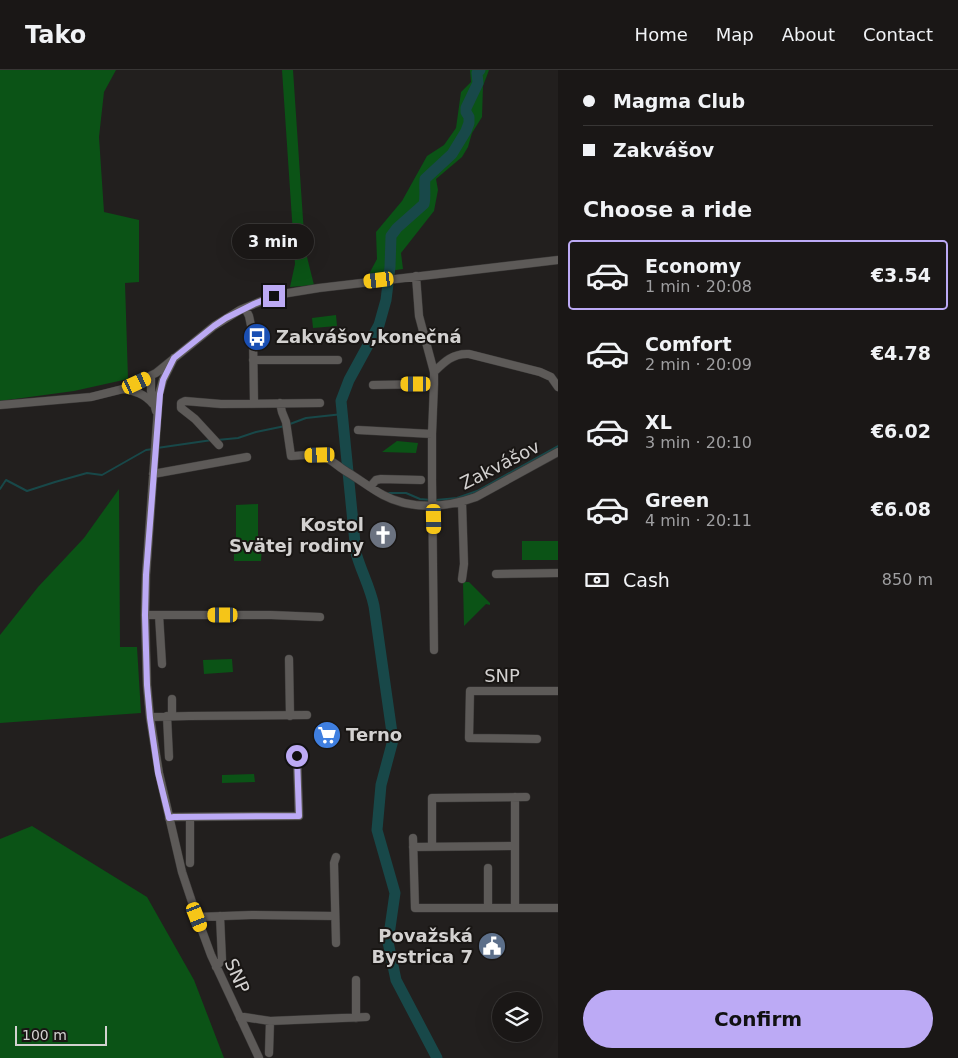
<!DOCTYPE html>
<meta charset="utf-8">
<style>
body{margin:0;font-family:"DejaVu Sans",sans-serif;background:#23201f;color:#f1f3f6;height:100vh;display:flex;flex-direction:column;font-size:19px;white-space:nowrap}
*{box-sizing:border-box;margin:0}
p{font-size:16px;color:#9f9fa1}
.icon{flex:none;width:28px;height:28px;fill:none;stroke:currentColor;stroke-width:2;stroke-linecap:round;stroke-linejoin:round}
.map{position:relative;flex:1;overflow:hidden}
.sheet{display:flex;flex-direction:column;background:#1a1716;width:400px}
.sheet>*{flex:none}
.guide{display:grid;align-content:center;height:110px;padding:0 25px;background:#1a1716}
.controls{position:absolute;left:492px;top:922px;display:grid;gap:10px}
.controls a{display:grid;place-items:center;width:50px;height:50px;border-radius:50%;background:#1a1716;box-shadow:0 5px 20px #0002,0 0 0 1px #383635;font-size:25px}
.scale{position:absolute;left:15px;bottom:12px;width:92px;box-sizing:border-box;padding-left:5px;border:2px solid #d3d1d0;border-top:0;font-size:14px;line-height:18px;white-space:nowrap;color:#d3d1d0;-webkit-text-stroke:4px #191614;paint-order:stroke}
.end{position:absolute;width:22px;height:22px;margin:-11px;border:6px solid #bcaaf5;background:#111;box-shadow:0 0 0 2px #111}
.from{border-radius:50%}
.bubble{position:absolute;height:35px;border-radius:18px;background:#1a1716;box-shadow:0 5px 20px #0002,0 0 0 1px #383635;font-size:16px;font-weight:700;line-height:35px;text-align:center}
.car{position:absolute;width:15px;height:30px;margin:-15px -8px;border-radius:6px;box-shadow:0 0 4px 1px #0007;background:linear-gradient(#f5c518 24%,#345 0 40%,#f5c518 0 76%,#345 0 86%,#f5c518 0)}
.guide b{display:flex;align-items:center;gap:18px;height:48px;font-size:19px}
.guide b+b{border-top:1px solid #383635}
.guide i{width:12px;height:12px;background:#f1f3f6}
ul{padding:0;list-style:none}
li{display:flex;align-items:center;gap:15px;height:70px;margin:0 10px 8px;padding:0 15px;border:2px solid transparent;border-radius:5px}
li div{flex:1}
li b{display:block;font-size:19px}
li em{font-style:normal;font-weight:700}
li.on{border-color:#bcaaf5}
li>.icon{width:45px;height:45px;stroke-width:1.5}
h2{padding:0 25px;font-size:22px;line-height:60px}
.pay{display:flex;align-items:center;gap:12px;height:55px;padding:0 25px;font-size:19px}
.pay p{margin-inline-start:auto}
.action{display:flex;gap:10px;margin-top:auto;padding:10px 25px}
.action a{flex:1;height:58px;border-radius:30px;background:#bcaaf5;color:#111;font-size:20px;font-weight:700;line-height:58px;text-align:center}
header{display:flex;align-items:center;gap:30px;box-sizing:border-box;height:70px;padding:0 25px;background:#1a1716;border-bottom:1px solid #383635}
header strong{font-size:24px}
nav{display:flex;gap:28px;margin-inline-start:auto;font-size:18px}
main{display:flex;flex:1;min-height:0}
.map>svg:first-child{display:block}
</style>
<header>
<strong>Tako</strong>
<nav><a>Home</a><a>Map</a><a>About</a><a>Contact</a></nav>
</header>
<main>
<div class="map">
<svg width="558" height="988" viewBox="0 0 558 988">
<rect width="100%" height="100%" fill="#221f1e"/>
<path fill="#0b5316" d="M 0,0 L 116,0 L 104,22 L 99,67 L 104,142 L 139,150 L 139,212 L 125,213 L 128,309 L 74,321 L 0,331 Z
M 282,0 L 293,0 L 305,179 L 314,215 L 290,217 L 295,194 Z
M 470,0 L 489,0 L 483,16 L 482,47 L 472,63 L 468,77 L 462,87 L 436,109 L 438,120 L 434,141 L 401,183 L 403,199 L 369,204 L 377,189 L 376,162 L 402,131 L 427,86 L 444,75 L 456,58 L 461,22 L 471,12 Z
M 336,245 L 337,256 L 313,258 L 312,248 Z
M 397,371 L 418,373 L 416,383 L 382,382 Z
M 119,419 L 120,577 L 137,577 L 141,643 L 0,653 L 0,565 L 38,517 L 84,468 Z
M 258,434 L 258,474 L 236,475 L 236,435 Z
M 522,471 L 558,471 L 558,490 L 522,490 Z
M 234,476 L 262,476 L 261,491 L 234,491 Z
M 463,512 L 469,512 L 490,533 L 490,535 L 486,534 L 464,556 Z
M 232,589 L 233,602 L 204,604 L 203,590 Z
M 254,704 L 255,712 L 222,713 L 222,705 Z
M 32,756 L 147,827 L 194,910 L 224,988 L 0,988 L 0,769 Z"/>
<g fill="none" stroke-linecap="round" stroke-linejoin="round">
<path stroke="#184849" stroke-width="2" d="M 290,354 L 306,348 L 343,344
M 217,370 L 238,368 L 256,362 L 285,356
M 157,378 L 212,370
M 0,419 L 6,410 L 27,421 L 55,412 L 87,403 L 102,405 L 146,380 L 153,379
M 389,423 L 406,423 L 420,429 L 431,430
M 436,430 L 457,428 L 477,421 L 558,376
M 353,453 L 361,447"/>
<path stroke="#184849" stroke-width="11" d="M 437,988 L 396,910 L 388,872 L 395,823 L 377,760 L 381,715 L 393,670 L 374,536 C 370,517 361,501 356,483 L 341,331 L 349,310 L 379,255 L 386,230 L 390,197 L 391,166 L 397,158 L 424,134 C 426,126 424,117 425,109 L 452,84 L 466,61 L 469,53 L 469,47 L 466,42 L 466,38 L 478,13 L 477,3 L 480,0"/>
<defs>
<path id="minor" d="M 245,238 L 249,246 L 253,265 L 254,333
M 174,288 L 163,310 L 159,324 L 146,505 L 145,545 L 147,615 L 150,647 L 159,703 L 182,802 L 197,847 L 211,885 L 259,988
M 253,290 L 338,290
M 434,302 C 444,292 453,283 469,284 L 540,302 L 551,307 L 558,317
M 151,306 L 151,321 L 156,341
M 434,314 L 432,364 L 432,409 L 434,580
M 373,315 L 434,314 L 434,302 L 419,246 L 416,206
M 123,319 C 135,321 145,324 153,334
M 280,333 L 282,342 L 286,352 L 291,386 C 300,386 312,383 321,386 C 332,389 338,397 347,402 C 359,409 370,418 383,425 C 411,440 446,438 476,427 L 558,382
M 0,335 L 91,327 L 123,319 L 156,303 L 214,256 L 240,240 L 264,230 L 282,224 L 319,218 L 558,190
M 358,360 L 432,364
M 219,375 L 195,349 L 181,338 L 181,333 L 185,331 L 221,334 L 320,333
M 153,404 L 247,387
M 370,417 L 376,410 L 381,409 L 421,410
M 462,432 L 464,494 L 462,509
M 496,504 L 558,503
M 145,545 L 271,545 L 320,547
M 159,545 L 162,594
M 289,589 L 290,646
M 172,629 L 172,646
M 167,646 L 169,687
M 150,647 L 189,646 L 307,645
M 537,669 L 469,668 L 470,621 L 558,621
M 515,727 L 515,837
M 190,747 L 190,793
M 169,748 L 174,747 L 299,746 L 297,686
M 413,768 L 415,838 L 558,838
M 413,777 L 514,776
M 432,777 L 432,728 L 526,727
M 488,798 L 488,838
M 197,847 L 251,845 L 335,846
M 336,873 L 334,793 L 336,787
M 216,897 L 222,890 L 220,846
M 240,948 L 244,947 L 270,951 L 366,947
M 356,948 L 356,910
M 269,983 L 270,951"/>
</defs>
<use href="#minor" stroke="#3b3938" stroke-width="9"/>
<use href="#minor" stroke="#5d5a58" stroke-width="8"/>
</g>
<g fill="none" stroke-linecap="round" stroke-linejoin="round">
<path stroke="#bcaaf5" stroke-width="6" d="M 274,226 L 254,234 L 226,248 L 214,256 L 174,288 L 163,310 L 160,324 L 146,505 L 145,545 L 147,615 L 150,648 L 158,703 L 169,748 L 174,747 L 299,746 L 297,686"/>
</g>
<defs>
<symbol id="bus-disc" viewBox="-11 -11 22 22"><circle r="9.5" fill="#1a4fb4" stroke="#191614"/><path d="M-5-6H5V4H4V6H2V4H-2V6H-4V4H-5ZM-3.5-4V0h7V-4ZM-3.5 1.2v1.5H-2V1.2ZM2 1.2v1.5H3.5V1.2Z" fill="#fff"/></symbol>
<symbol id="church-disc" viewBox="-11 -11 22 22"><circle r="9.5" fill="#6b7280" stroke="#191614"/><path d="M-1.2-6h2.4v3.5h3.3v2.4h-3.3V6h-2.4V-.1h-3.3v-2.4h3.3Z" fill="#fff"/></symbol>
<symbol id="supermarket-disc" viewBox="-11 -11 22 22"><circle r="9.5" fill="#3f7fe0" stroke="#191614"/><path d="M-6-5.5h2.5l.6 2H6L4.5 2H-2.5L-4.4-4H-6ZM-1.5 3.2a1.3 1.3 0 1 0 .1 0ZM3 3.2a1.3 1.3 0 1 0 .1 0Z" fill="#fff"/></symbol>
<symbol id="civic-disc" viewBox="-11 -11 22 22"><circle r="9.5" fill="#5c6f8a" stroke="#191614"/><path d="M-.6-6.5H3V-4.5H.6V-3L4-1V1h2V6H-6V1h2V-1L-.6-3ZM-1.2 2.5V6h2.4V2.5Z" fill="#fff"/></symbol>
</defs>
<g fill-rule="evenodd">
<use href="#bus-disc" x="241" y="251" width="32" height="32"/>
<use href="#church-disc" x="367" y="449" width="32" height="32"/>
<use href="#supermarket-disc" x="311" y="649" width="32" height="32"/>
<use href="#civic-disc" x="476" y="860" width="32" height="32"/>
</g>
<g text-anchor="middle" stroke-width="4" stroke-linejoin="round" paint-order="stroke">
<g font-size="18" font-weight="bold" fill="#d3d1d0" stroke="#191614" text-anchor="start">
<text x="276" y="273">Zakvášov,konečná</text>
<text x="364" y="461" text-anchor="end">Kostol<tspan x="364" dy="21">Svätej rodiny</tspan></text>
<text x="346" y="671">Terno</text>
<text x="473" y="872" text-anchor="end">Považská<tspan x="473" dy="21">Bystrica 7</tspan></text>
</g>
<g font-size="18" fill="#d3d1d0" stroke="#191614">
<text transform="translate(500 395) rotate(-27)" y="6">Zakvášov</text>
<text x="502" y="612">SNP</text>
<text transform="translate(237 906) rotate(66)" y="6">SNP</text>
</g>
</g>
</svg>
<div class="controls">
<a><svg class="icon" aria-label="layers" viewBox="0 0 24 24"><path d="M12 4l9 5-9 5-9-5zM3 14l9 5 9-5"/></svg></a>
</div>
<div class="scale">100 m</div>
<i class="end from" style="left:297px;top:686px"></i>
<i class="end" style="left:274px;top:226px"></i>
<div class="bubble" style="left:232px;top:154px;width:82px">3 min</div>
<i class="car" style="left:379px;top:210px;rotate:263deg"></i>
<i class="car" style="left:137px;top:313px;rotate:65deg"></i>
<i class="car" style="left:416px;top:314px;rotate:270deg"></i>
<i class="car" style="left:320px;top:385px;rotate:268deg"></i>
<i class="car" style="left:434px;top:449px;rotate:179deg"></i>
<i class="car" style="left:223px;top:545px;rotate:270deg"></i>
<i class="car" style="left:197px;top:847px;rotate:159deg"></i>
</div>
<section class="sheet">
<div class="guide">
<b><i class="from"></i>Magma Club</b>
<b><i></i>Zakvášov</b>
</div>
<h2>Choose a ride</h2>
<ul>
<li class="on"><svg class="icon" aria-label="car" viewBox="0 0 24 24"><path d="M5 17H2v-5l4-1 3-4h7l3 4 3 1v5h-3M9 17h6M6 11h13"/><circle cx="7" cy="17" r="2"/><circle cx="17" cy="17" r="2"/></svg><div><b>Economy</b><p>1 min · 20:08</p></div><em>€3.54</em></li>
<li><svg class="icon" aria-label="car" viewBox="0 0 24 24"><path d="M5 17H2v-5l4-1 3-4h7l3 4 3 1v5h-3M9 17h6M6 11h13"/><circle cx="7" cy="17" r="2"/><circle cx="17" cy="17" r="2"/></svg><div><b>Comfort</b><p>2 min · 20:09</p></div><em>€4.78</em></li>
<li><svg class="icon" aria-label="car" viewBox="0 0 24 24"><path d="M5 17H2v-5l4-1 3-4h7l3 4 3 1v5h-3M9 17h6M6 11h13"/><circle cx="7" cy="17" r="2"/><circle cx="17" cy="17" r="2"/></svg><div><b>XL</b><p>3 min · 20:10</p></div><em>€6.02</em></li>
<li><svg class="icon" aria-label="car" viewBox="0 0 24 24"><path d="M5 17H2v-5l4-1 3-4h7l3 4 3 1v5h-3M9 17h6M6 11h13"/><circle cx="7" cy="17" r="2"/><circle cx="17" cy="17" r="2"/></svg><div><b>Green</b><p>4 min · 20:11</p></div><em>€6.08</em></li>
</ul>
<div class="pay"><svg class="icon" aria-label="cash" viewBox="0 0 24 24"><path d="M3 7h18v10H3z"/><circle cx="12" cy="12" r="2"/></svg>Cash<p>850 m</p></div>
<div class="action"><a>Confirm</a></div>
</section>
</main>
